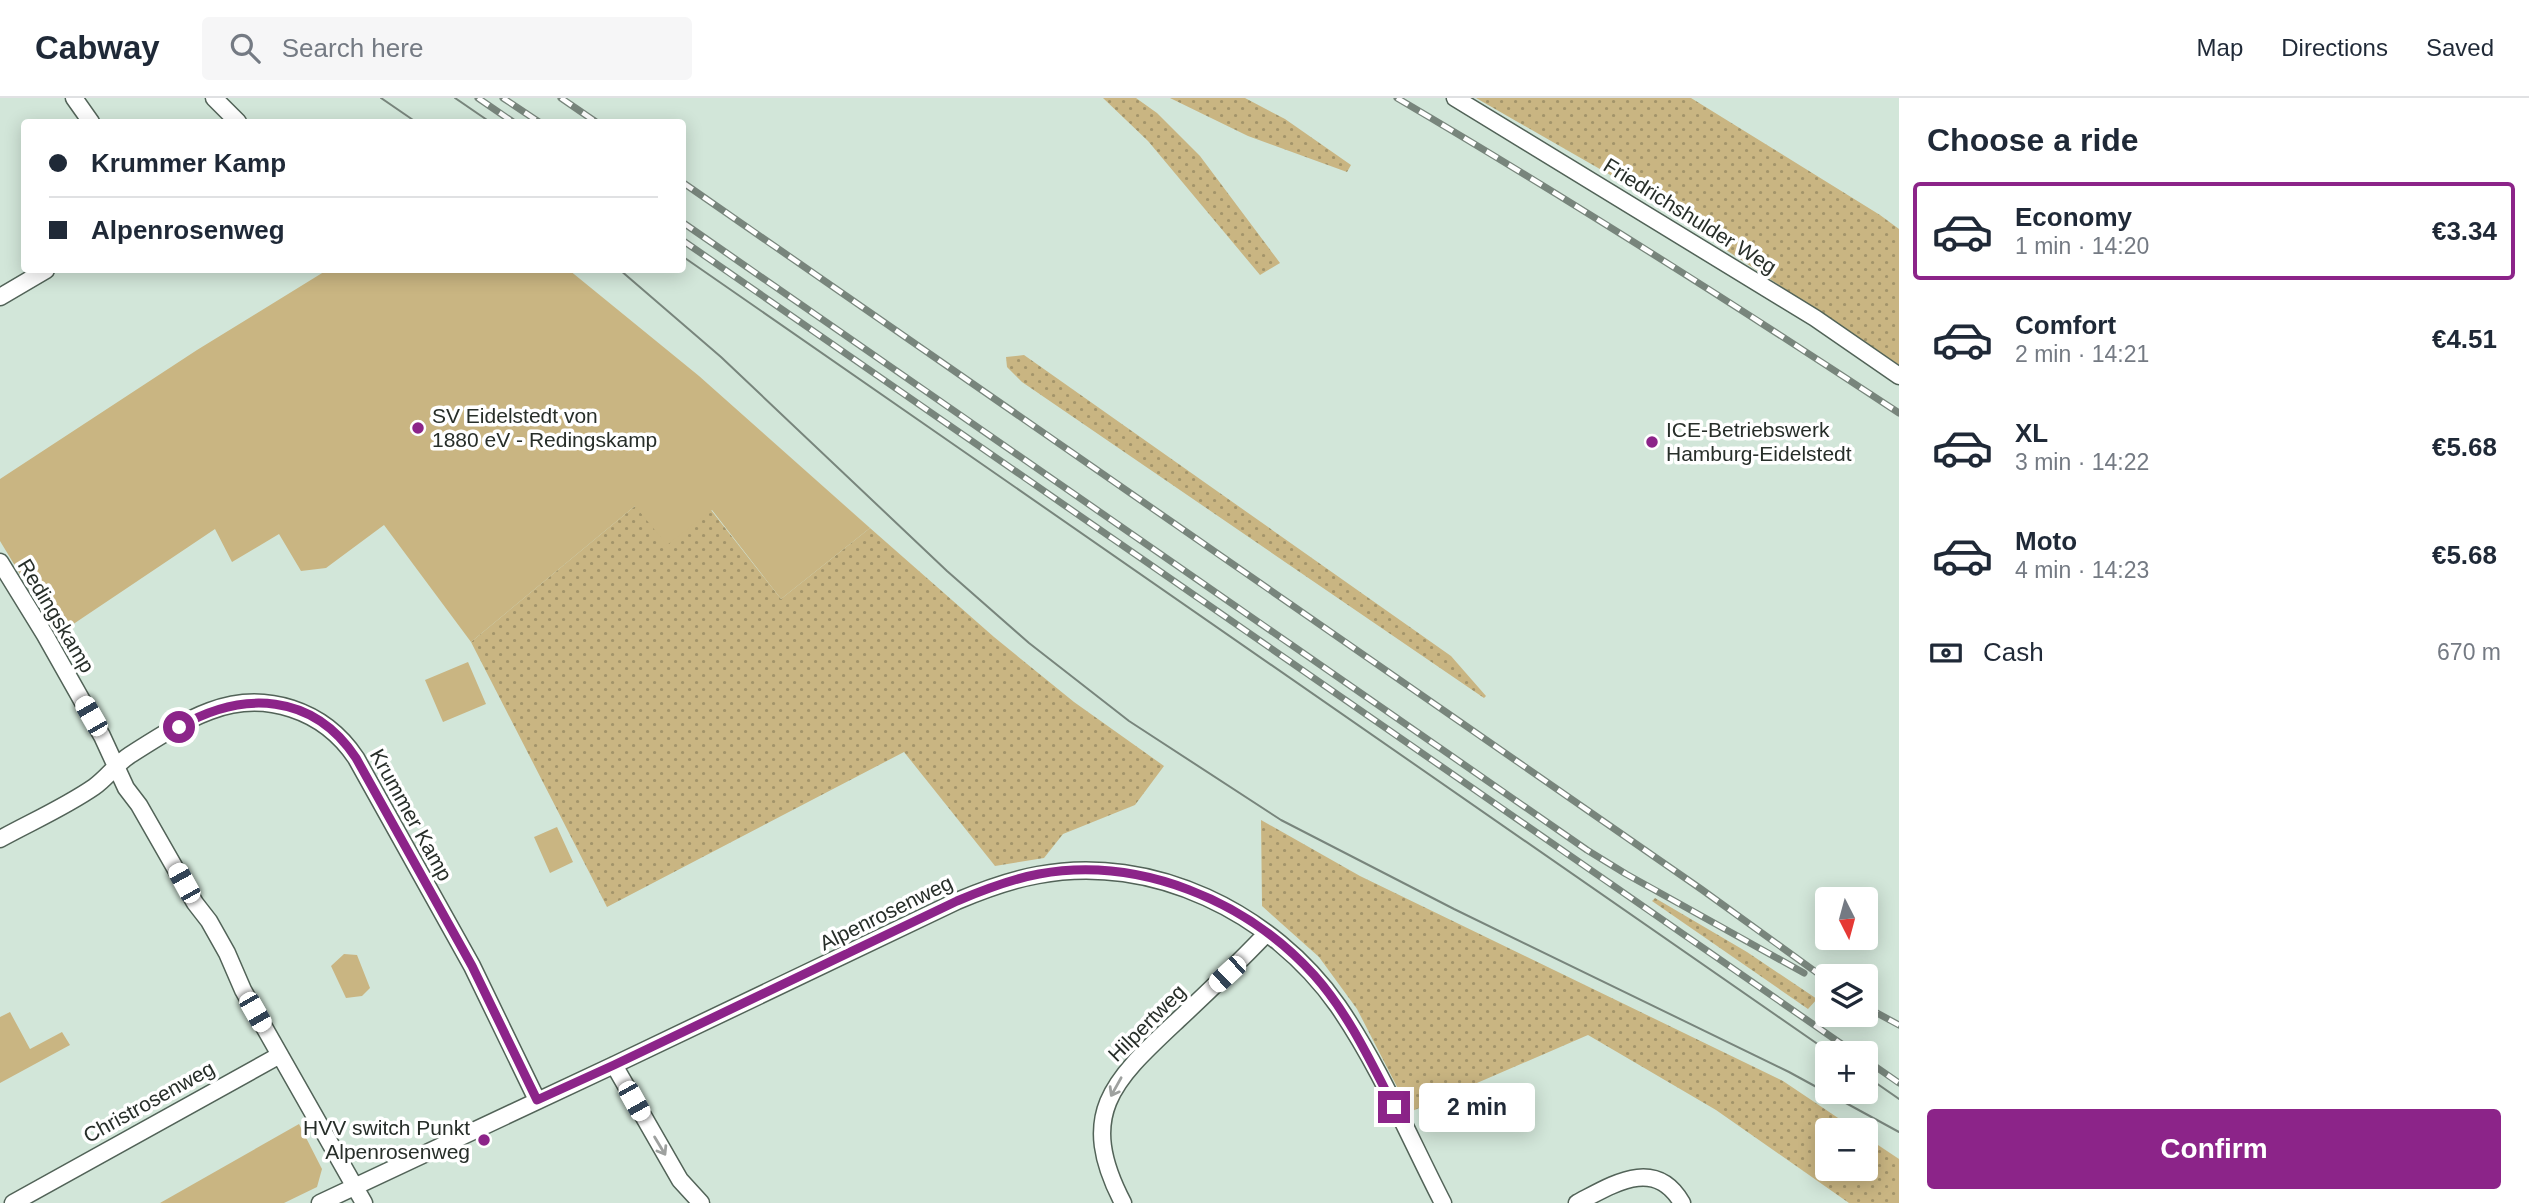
<!DOCTYPE html>
<meta charset="utf-8">
<style>
body{margin:0;font-family:Helvetica,sans-serif;background:#f6f6f7;color:#1f2937;height:100vh;display:flex;flex-direction:column;font-size:26px;white-space:nowrap}
*{box-sizing:border-box;margin:0}
p{font-size:23px;color:#747a83}
.icon{flex:none;width:38px;height:38px;fill:none;stroke:currentColor;stroke-width:2;stroke-linecap:round;stroke-linejoin:round}
.map{position:relative;flex:1;overflow:hidden}
.panel{display:flex;flex-direction:column;background:#fff;width:630px}
.panel>*{flex:none}
.guide{position:absolute;left:21px;top:21px;width:665px;height:154px;border-radius:7px;box-shadow:0 4px 18px #0003;display:grid;align-content:center;height:154px;padding:0 28px;background:#fff}
.needle{width:46px;rotate:174deg}
.buttons{position:absolute;left:1815px;top:789px;display:grid;gap:14px}
.buttons a{display:grid;place-items:center;width:63px;height:63px;border-radius:7px;background:#fff;box-shadow:0 4px 18px #0003;font-size:35px}
.end{position:absolute;width:32px;height:32px;margin:-16px;border:9px solid #8c2489;background:#fff;box-shadow:0 0 0 4px #fff}
.from{border-radius:50%}
.bubble{position:absolute;height:49px;border-radius:7px;background:#fff;box-shadow:0 4px 18px #0003;font-size:23px;font-weight:600;line-height:49px;text-align:center}
.car{position:absolute;width:21px;height:42px;margin:-21px -10px;border-radius:9px;box-shadow:0 0 5px 2px #0007;background:linear-gradient(#fff 24%,#345 0 40%,#fff 0 76%,#345 0 86%,#fff 0)}
.guide b{display:flex;align-items:center;gap:24px;height:66px;font-size:26px}
.guide b+b{border-top:2px solid #e0e1e3}
.guide i{width:18px;height:18px;background:#1f2937}
ul{padding:0;list-style:none}
li{display:flex;align-items:center;gap:21px;height:98px;margin:0 14px 10px;padding:0 14px;border:4px solid transparent;border-radius:7px}
li div{flex:1}
li b{display:block;font-size:26px}
li em{font-style:normal;font-weight:600}
li.active{border-color:#8c2489}
li>.icon{width:63px;height:63px;stroke-width:1.5}
h2{padding:0 28px;font-size:32px;line-height:84px}
.pay{display:flex;align-items:center;gap:18px;height:77px;padding:0 28px;font-size:26px}
.pay p{margin-inline-start:auto}
.button{display:flex;gap:14px;margin-top:auto;padding:14px 28px}
.button a{flex:1;height:80px;border-radius:7px;background:#8c2489;color:#fff;font-size:28px;font-weight:600;line-height:80px;text-align:center}
header{display:flex;align-items:center;gap:42px;box-sizing:border-box;height:98px;padding:0 35px;background:#fff;border-bottom:2px solid #e0e1e3}
header strong{font-size:33px}
nav{display:flex;gap:38px;margin-inline-start:auto;font-size:24px}
.search{width:490px;height:63px;background:#f6f6f7;display:flex;align-items:center;gap:18px;box-sizing:border-box;padding:0 24px;border-radius:7px;color:#747a83;font-size:26px}
main{display:flex;flex:1;min-height:0}
.map>svg:first-child{display:block}
</style>
<header>
<strong>Cabway</strong>
<div class="search"><svg class="icon" aria-label="search" viewBox="0 0 24 24"><circle cx="10" cy="10" r="6"/><path d="M15 15l6 6"/></svg>Search here</div>
<nav><a>Map</a><a>Directions</a><a>Saved</a></nav>
</header>
<main>
<div class="map">
<svg width="1899" height="1105" viewBox="0 0 1899 1105">
<defs>
<pattern id="grass-dots" width="8" height="8" patternUnits="userSpaceOnUse" patternTransform="scale(1.75)"><rect width="8" height="8" fill="#c9b582"/><path d="M2 2h.1M6 6h.1" fill="none" stroke="#a3946a" stroke-width="1.8" stroke-linecap="round"/></pattern>
</defs>
<rect width="100%" height="100%" fill="#d2e6d9"/>
<path fill="url(#grass-dots)" d="M 1103,0 L 1136,0 L 1157,15 L 1200,58 L 1280,165 L 1260,177 L 1148,43 Z
M 1170,0 L 1245,0 L 1285,21 L 1351,67 L 1347,74 L 1248,38 Z
M 1476,0 L 1691,0 L 1880,117 L 1899,131 L 1899,267 L 1633,90 Z
M 1024,257 L 1451,558 L 1486,598 L 1484,600 L 1022,284 L 1007,269 L 1006,259 Z
M 635,408 L 711,412 L 781,501 L 870,430 L 994,539 L 1074,604 L 1164,668 L 1135,707 L 1063,736 L 1044,760 L 995,768 L 904,654 L 607,809 L 471,544 Z
M 1261,722 L 1360,778 L 1783,983 L 1856,1032 L 1827,1032 L 1827,1071 L 1866,1071 L 1866,1039 L 1899,1061 L 1899,1105 L 1849,1105 L 1716,1012 L 1588,937 L 1410,1014 L 1357,911 L 1319,859 L 1262,808 Z
M 1655,800 L 1747,854 L 1817,901 L 1808,911 L 1652,803 Z"/>
<path fill="#c9b582" d="M 327,172 L 569,172 L 699,278 L 870,430 L 781,501 L 712,412 L 667,447 L 635,408 L 471,544 L 384,427 L 326,470 L 301,473 L 279,436 L 232,464 L 215,431 L 57,537 L 0,443 L 0,381 L 197,252 Z
M 468,564 L 486,606 L 443,624 L 425,582 Z
M 557,729 L 573,764 L 550,775 L 534,739 Z
M 344,856 L 357,857 L 370,890 L 362,898 L 346,900 L 331,868 Z
M 10,914 L 30,951 L 62,934 L 70,947 L 0,985 L 0,919 Z
M 299,1026 L 322,1071 L 317,1089 L 284,1105 L 160,1105 Z"/>
<g fill="none" stroke-linecap="round" stroke-linejoin="round">
<defs>
<path id="minor" d="M 74,0 L 91,24
M 214,0 L 238,24
M 1455,0 L 1815,220 L 1899,278
M 0,199 L 46,172
M 0,464 L 45,537 L 102,638 L 126,690 L 139,707 L 195,805 L 209,823 L 227,855 L 243,892 L 364,1105
M 0,741 C 31,724 65,709 94,689 C 107,680 116,666 130,657 C 155,641 183,623 210,613 C 265,592 324,612 356,660 L 472,868 L 537,1002
M 614,967 L 680,1082 L 701,1105
M 13,1105 L 280,957
M 320,1105 L 614,967 L 957,803 C 983,792 1010,782 1038,777 C 1152,755 1273,815 1338,908 C 1380,969 1409,1039 1443,1105
M 1123,1105 C 1076,1015 1114,982 1178,922 C 1208,894 1238,865 1266,836
M 1577,1105 C 1612,1087 1655,1058 1682,1105"/>
</defs>
<use href="#minor" stroke="#526358" stroke-width="19"/>
<use href="#minor" stroke="#fff" stroke-width="16"/>
<path stroke="#78857c" stroke-width="2" d="M 381,0 L 416,24
M 455,0 L 490,24
M 682,158 L 1832,956
M 620,172 L 721,259 L 947,473 L 1029,545 L 1129,623 L 1281,722 L 1454,811 L 1789,974 L 1899,1034
M 1866,978 L 1899,1001"/>
<defs>
<path id="rail" d="M 478,0 L 513,24
M 503,0 L 539,24
M 561,0 L 596,24
M 1397,0 C 1567,100 1734,206 1899,315
M 682,84 L 1701,791 L 1827,882
M 682,124 L 1587,752 L 1626,776 L 1804,875
M 682,142 L 1856,956
M 1866,909 L 1899,927
M 1866,962 L 1899,985"/>
</defs>
<use href="#rail" stroke="#78857c" stroke-width="7"/>
<use href="#rail" stroke="#fff" stroke-width="4.5" stroke-dasharray="13" stroke-linecap="butt"/>
</g>
<defs><path id="oneway-shaft" d="M-6 0H5M1.5-3L5.5 0L1.5 3" fill="none" stroke-width="1.6" stroke-linecap="round" stroke-linejoin="round" transform="scale(1.75)"/></defs>
<g stroke="#9ea19f">
<use href="#oneway-shaft" transform="translate(1116 989) rotate(119)"/>
<use href="#oneway-shaft" transform="translate(660 1048) rotate(59)"/>
</g>
<g fill="none" stroke-linecap="round" stroke-linejoin="round">
<path stroke="#8c2489" stroke-width="9" d="M 179,629 C 243,592 313,595 356,660 L 472,868 L 537,1002 L 614,967 L 957,803 C 983,792 1011,781 1039,776 C 1139,758 1246,802 1314,877 C 1348,915 1371,964 1394,1009"/>
</g>
<g fill="#8c2489" stroke="#fff" stroke-width="2.5">
<circle cx="418" cy="330" r="7"/>
<circle cx="1652" cy="344" r="7"/>
<circle cx="484" cy="1042" r="7"/>
</g>
<g text-anchor="middle" stroke-width="7" stroke-linejoin="round" paint-order="stroke">
<g font-size="21" fill="#272e29" stroke="#fff">
<text transform="translate(1690 118) rotate(32)" y="7">Friedrichshulder Weg</text>
<text transform="translate(56 518) rotate(59)" y="7">Redingskamp</text>
<text transform="translate(411 717) rotate(61)" y="7">Krummer Kamp</text>
<text transform="translate(886 815) rotate(-26)" y="7">Alpenrosenweg</text>
<text transform="translate(1147 925) rotate(-45)" y="7">Hilpertweg</text>
<text transform="translate(149 1004) rotate(-29)" y="7">Christrosenweg</text>
</g>
<g font-size="21" fill="#272e29" stroke="#fff" text-anchor="start">
<text x="432" y="325">SV Eidelstedt von<tspan x="432" dy="24">1880 eV - Redingskamp</tspan></text>
<text x="1666" y="339">ICE-Betriebswerk<tspan x="1666" dy="24">Hamburg-Eidelstedt</tspan></text>
<text x="470" y="1037" text-anchor="end">HVV switch Punkt<tspan x="470" dy="24">Alpenrosenweg</tspan></text>
</g>
</g>
</svg>
<div class="buttons">
<a><svg class="needle" viewBox="-14 -14 28 28"><path d="M0-13l5 13h-10z" fill="#e53935"/><path d="M0 13l5-13h-10z" fill="#747a83"/></svg></a>
<a><svg class="icon" aria-label="layers" viewBox="0 0 24 24"><path d="M12 4l9 5-9 5-9-5zM3 14l9 5 9-5"/></svg></a>
<a>+</a>
<a>−</a>
</div>
<i class="end from" style="left:179px;top:629px"></i>
<i class="end" style="left:1394px;top:1009px"></i>
<div class="bubble" style="left:1419px;top:985px;width:116px">2 min</div>
<i class="car" style="left:91px;top:618px;rotate:330deg"></i>
<i class="car" style="left:184px;top:785px;rotate:331deg"></i>
<i class="car" style="left:1227px;top:876px;rotate:227deg"></i>
<i class="car" style="left:255px;top:914px;rotate:150deg"></i>
<i class="car" style="left:634px;top:1003px;rotate:151deg"></i>
<div class="guide">
<b><i class="from"></i>Krummer Kamp</b>
<b><i></i>Alpenrosenweg</b>
</div>
</div>
<section class="panel">
<h2>Choose a ride</h2>
<ul>
<li class="active"><svg class="icon" aria-label="car" viewBox="0 0 24 24"><path d="M5 17H2v-5l4-1 3-4h7l3 4 3 1v5h-3M9 17h6M6 11h13"/><circle cx="7" cy="17" r="2"/><circle cx="17" cy="17" r="2"/></svg><div><b>Economy</b><p>1 min · 14:20</p></div><em>€3.34</em></li>
<li><svg class="icon" aria-label="car" viewBox="0 0 24 24"><path d="M5 17H2v-5l4-1 3-4h7l3 4 3 1v5h-3M9 17h6M6 11h13"/><circle cx="7" cy="17" r="2"/><circle cx="17" cy="17" r="2"/></svg><div><b>Comfort</b><p>2 min · 14:21</p></div><em>€4.51</em></li>
<li><svg class="icon" aria-label="car" viewBox="0 0 24 24"><path d="M5 17H2v-5l4-1 3-4h7l3 4 3 1v5h-3M9 17h6M6 11h13"/><circle cx="7" cy="17" r="2"/><circle cx="17" cy="17" r="2"/></svg><div><b>XL</b><p>3 min · 14:22</p></div><em>€5.68</em></li>
<li><svg class="icon" aria-label="car" viewBox="0 0 24 24"><path d="M5 17H2v-5l4-1 3-4h7l3 4 3 1v5h-3M9 17h6M6 11h13"/><circle cx="7" cy="17" r="2"/><circle cx="17" cy="17" r="2"/></svg><div><b>Moto</b><p>4 min · 14:23</p></div><em>€5.68</em></li>
</ul>
<div class="pay"><svg class="icon" aria-label="cash" viewBox="0 0 24 24"><path d="M3 7h18v10H3z"/><circle cx="12" cy="12" r="2"/></svg>Cash<p>670 m</p></div>
<div class="button"><a>Confirm</a></div>
</section>
</main>
